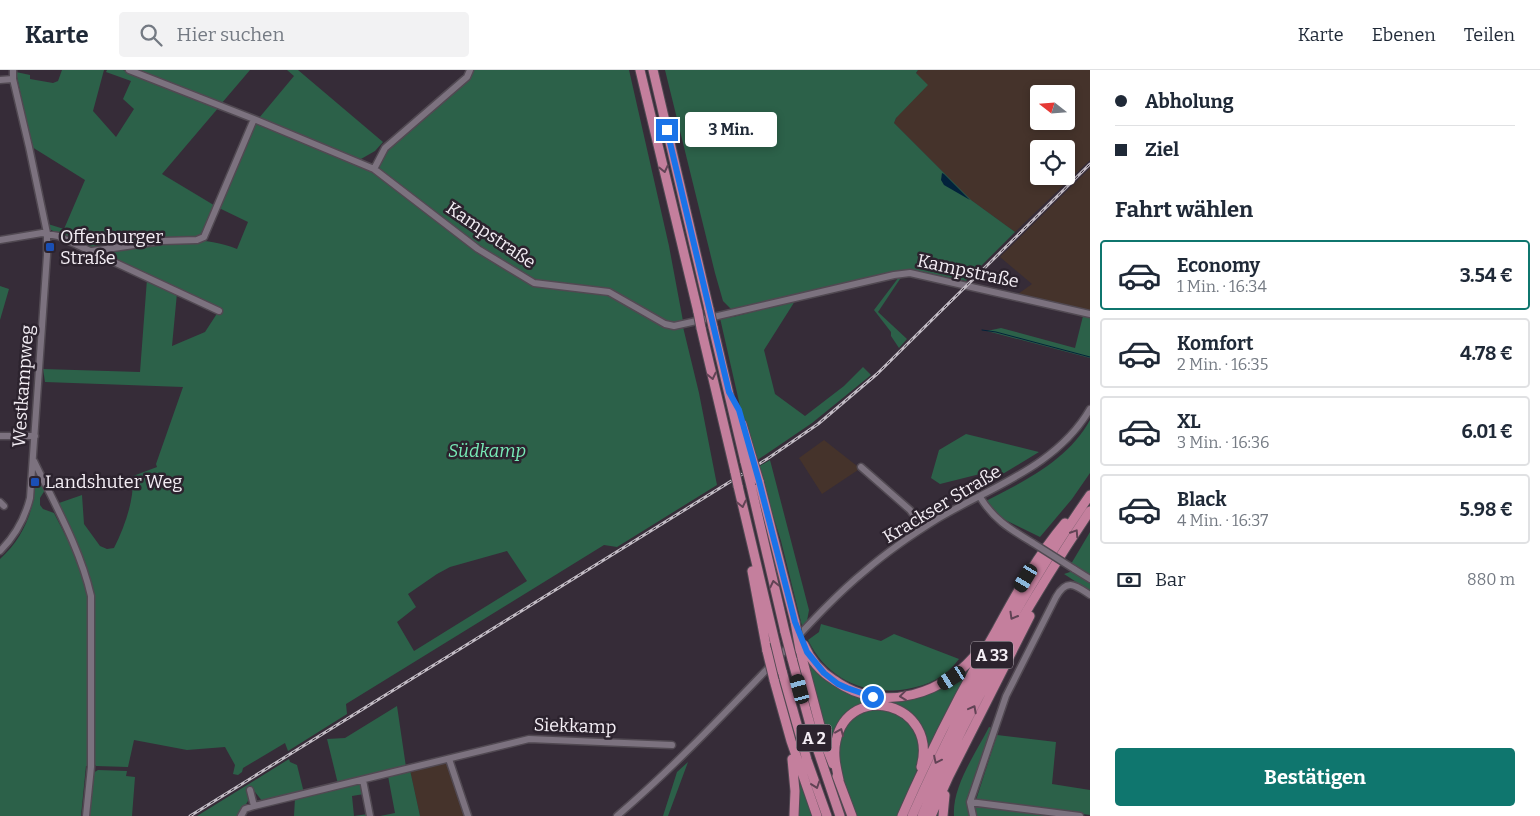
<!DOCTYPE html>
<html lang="de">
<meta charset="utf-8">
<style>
body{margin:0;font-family:Bitter,serif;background:#f2f2f3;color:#1f2937;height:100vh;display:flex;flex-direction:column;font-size:19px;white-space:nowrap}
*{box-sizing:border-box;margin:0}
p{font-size:16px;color:#747a83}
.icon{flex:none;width:28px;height:28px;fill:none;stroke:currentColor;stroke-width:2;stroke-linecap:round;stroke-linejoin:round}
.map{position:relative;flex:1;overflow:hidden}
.drawer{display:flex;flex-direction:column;background:#fff;width:450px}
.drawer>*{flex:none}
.guide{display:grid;align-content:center;height:110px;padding:0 25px;background:#fff}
.needle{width:32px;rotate:287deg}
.tools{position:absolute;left:1030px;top:15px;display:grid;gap:10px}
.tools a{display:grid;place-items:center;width:45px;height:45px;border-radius:5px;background:#fff;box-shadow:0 2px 8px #0003;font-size:25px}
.end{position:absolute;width:22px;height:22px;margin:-11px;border:6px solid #1a73e8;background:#fff;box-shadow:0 0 0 2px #fff}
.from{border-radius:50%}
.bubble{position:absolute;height:35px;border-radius:5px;background:#fff;box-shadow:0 2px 8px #0003;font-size:16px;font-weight:700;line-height:35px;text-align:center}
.car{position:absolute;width:15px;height:30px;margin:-15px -8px;border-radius:6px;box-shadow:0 0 4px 1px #0007;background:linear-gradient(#222 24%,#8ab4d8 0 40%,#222 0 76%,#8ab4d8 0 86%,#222 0)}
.guide b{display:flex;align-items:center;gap:18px;height:48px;font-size:19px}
.guide b+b{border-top:1px solid #e0e1e3}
.guide i{width:12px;height:12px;background:#1f2937}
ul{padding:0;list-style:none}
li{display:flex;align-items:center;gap:15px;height:70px;margin:0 10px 8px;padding:0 15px;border:2px solid #e0e1e3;border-radius:5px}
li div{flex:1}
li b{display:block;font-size:19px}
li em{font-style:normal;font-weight:700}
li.selected{border-color:#0f766e}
li>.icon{width:45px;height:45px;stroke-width:1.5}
h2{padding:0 25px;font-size:22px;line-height:60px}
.pay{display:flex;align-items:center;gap:12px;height:55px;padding:0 25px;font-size:19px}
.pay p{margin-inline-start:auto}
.button{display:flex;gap:10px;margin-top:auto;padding:10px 25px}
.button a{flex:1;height:58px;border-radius:5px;background:#0f766e;color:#fff;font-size:20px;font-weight:700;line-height:58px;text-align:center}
header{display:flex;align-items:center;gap:30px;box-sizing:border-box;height:70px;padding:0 25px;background:#fff;border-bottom:1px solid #e0e1e3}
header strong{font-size:24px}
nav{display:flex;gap:28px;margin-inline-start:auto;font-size:18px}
.search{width:350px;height:45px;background:#f2f2f3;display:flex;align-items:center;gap:12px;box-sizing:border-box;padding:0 18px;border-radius:5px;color:#747a83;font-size:19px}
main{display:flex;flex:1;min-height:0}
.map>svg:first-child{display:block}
</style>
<header>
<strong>Karte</strong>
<div class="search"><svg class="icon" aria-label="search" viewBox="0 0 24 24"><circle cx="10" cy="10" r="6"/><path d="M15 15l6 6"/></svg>Hier suchen</div>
<nav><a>Karte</a><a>Ebenen</a><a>Teilen</a></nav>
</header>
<main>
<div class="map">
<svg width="1090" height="746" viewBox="0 0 1090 746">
<rect width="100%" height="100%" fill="#362c38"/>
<path fill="#45332b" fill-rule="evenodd" d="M 918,0 L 1090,0 L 1090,90 L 1015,162 L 971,130 L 894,53 ZM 1039,24 L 1066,24 L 1066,51 L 1039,51 ZM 1039,79 L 1066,79 L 1066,106 L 1039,106 Z
M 1090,98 L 1090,241 L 1018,224 L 1032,214 L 1000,187 Z
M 824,370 L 857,396 L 858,400 L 822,424 L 799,388 Z
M 444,693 L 447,694 L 464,746 L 420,746 L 410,700 Z"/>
<path fill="#2c6149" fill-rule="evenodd" d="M 62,0 L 104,0 L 93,41 L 116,67 L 134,39 L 123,29 L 131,11 L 106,2 L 107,0 L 123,0 L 219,37 L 162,104 L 217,137 L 206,166 L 175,167 L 91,179 L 49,159 L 48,154 L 64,159 L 85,110 L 32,77 L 16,2 L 30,5 L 30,9 L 53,13 L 58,11 Z
M 137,0 L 250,0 L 221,34 Z
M 287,0 L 298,0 L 383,72 L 375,81 L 361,89 L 346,85 L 259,48 L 294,6 Z
M 473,0 L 629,0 L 669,176 L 683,251 L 675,253 L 667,252 L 610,220 L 536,211 L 481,178 L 379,99 L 385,80 L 469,10 Z
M 665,0 L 918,0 L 916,3 L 928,15 L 896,48 L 894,53 L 971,130 L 1015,162 L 966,211 L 919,201 L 904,200 L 731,239 L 723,231 L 715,203 Z
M 254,51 L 371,101 L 534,215 L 608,224 L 675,259 L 683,257 L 699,323 L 717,415 L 617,477 L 604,475 L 346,634 L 347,644 L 288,681 L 285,673 L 243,698 L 242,702 L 238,705 L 233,704 L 235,695 L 225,677 L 187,680 L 134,670 L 128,697 L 96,696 L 94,693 L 93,526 L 84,489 L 58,436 L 59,433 L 82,425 L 84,454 L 100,476 L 107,479 L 114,478 C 125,456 134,431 133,406 L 157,397 L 156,394 L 183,317 L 45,312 L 43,299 L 140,302 L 147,209 L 177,223 L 172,276 L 205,262 L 218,242 L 103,185 L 101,182 C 145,175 194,161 237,179 L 248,152 L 219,138 ZM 507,481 L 527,511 L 414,581 L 397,552 L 416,537 L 408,524 L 437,504 L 450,497 Z
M 902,206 L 878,242 L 907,269 L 899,278 L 891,266 L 891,262 L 874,240 L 899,207 Z
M 0,216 L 9,219 L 0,250 Z
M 795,231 L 764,280 L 775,324 L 805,346 L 844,316 L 863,297 L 871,305 L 812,353 L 756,391 L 745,358 L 720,248 L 733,247 Z
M 1083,246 L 1090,247 L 1090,288 L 987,261 L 1001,258 L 1075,278 Z
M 1090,350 L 1090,403 L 1072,429 L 1040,467 L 999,447 L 986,431 C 1025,411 1068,390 1090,350 Z
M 966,364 L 1039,382 L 996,408 L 980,404 L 940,414 L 931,408 L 939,380 Z
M 770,390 L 809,540 L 807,551 L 802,556 L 781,471 L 758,397 Z
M 38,406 L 45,420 L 40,428 L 40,435 L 43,439 L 54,443 L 79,492 L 88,526 L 89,696 L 86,696 L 81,746 L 0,746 L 0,489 C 21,470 33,445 35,416 L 37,416 Z
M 1090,462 L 1090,507 L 1071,494 Z
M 1073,501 L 1090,512 L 1090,521 L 1064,504 Z
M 821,554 L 881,571 L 894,564 L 959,589 C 946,607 929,615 907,619 C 864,626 827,609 808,570 L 819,562 Z
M 804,584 L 841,619 L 915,628 L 939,619 L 971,597 L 927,685 C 927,667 921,647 903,638 C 900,637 896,634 892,634 C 880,634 862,640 849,642 L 832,680 Z
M 397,636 L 406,697 L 338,714 L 327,669 L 345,668 Z
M 868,639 C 876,640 887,638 894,641 C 900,644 906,648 910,653 C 934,680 909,719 897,746 L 857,746 C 841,708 821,663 868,639 Z
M 989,657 L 992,658 L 968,732 L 971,746 L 954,746 C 952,716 976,683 989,657 Z
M 997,665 L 1056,672 L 1052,714 L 1090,720 L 1090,745 L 976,730 Z
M 289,689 L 290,692 L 297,695 L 304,723 L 263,732 L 255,722 L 252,724 L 239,746 L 197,746 Z
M 688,692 L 668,746 L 663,746 L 677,702 Z
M 98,700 L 127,701 L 126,706 L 135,707 L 132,746 L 89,746 L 93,703 Z
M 410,700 L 420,746 L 380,746 L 395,743 L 388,706 Z
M 799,710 L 813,746 L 797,746 Z
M 362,712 L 364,724 L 352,726 L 354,746 L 368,744 L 368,746 L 294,746 L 295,728 Z
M 974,735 L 1061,746 L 976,746 Z"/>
<path fill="#02223b" d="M 942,103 L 944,104 L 970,130 L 944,115 L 941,110 Z"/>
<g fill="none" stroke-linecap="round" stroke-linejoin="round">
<path stroke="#02223b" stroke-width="1" d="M 982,260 L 996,262 L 1090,287"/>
<defs>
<path id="minor" d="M 129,0 L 254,49 L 374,99 L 478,179 L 534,213 L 609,222 L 665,254 L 674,256 L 692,252 L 894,205 L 910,203 L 1090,244
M 0,10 L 13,9
M 374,99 L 385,78 L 467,7 L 470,0
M 0,170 L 42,163 L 58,166 L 219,241
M 92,181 L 162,171 L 197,170 L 204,167 L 254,49
M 0,366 L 35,366
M 34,391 C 55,435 80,478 91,526 L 91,697 L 86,746
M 861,397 L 910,440 L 923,458
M 980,427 C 994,450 1010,459 1033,473
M 0,432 L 4,436
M 0,481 C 15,466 25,448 30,428 L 47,185 L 47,163 L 29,77 L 13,9 L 13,0
M 1074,499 L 1090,509
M 449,689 L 468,746
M 363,710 L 370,746
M 250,720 L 254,736
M 970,732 L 1080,746
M 241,746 L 245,739 L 254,736 L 529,669 L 672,675
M 617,746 C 673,698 723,645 774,592 C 803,561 832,528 865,501 C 888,481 913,464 939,448 C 993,416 1057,396 1090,339
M 973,746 L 970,732 L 1006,626 L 1056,527 C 1067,508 1075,515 1090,525"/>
<path id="highway" d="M 640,0 L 698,242
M 653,0 L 709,239
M 713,257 L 745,392
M 701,258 L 735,402
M 742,354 L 752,388
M 759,411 L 795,552
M 738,416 L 775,572
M 751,416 L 785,562
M 752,501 L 767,581
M 804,575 C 810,589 821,602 834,610 C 883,645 947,624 980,579
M 800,580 L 824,671 L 833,694
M 792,589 L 814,669 L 840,746
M 782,601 L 807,690 L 827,746
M 774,610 L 791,671 L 817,746
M 792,689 L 795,721 L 794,746
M 837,706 L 852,746
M 839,710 C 836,697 833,684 836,671 C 849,610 939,633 921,697
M 902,746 C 930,682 962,619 997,559 C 1017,522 1038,485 1065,453
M 912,746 C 962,634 1020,525 1090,425
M 922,746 C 968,640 1025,537 1090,441
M 931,746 L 949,706 L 1030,546
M 943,746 L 945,725"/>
</defs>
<use href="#minor" stroke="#514952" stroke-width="9"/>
<use href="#highway" stroke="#514952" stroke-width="11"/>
<use href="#minor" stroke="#7c727f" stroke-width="6"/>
<use href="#highway" stroke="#c47f9d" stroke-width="9"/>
<defs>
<path id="rail" d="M 190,746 L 770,387 L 818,354 L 877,304 L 1090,94"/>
</defs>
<use href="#rail" stroke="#c3bcc5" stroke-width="3"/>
<use href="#rail" stroke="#2c232e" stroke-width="1" stroke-dasharray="4" stroke-linecap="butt"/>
<defs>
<path id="minor-bridge" d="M 1033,473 L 1074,499"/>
<path id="highway-bridge" d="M 709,239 L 713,257
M 698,242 L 701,258
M 752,388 L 759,411
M 745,392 L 751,416
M 735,402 L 738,416
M 795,552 L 800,580
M 785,562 L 792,589
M 775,572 L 782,601
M 767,581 L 774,610"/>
</defs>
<use href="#minor-bridge" stroke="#514952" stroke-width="9" stroke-linecap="butt"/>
<use href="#highway-bridge" stroke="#514952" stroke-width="11" stroke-linecap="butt"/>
<use href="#minor-bridge" stroke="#7c727f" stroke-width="6"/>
<use href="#highway-bridge" stroke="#c47f9d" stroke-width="9"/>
</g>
<defs><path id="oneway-chevron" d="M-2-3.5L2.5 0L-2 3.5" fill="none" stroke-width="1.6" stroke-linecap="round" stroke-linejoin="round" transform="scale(1.25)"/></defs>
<g stroke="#614355">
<use href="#oneway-chevron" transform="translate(664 99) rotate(77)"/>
<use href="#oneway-chevron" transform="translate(712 306) rotate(77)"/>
<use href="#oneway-chevron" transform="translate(742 434) rotate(77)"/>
<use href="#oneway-chevron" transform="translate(1075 463) rotate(-57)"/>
<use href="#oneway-chevron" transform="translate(774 514) rotate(-103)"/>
<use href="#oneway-chevron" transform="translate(1013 546) rotate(120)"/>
<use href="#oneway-chevron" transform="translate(903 626) rotate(173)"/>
<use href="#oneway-chevron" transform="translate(973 639) rotate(-62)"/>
<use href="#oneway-chevron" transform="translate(840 662) rotate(-67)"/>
<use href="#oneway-chevron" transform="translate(937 690) rotate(116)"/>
<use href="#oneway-chevron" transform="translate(816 715) rotate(71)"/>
</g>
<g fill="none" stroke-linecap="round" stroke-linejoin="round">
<path stroke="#1a73e8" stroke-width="6" d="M 667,60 L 729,322 L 739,340 L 759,411 L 795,552 L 807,582 L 824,603 L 838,614 L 847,618 L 873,627"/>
</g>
<g fill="#1a4fb4" stroke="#2c232e" stroke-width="2">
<rect x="45" y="172" width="10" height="10" rx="2.5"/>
<rect x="30" y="407" width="10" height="10" rx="2.5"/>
</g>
<g text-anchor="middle" stroke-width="5" stroke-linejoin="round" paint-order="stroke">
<g fill="#2c232e" stroke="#b8b1b9" stroke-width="1">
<rect x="971" y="571.5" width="42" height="27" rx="4"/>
<rect x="796.5" y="654.5" width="35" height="27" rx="4"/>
</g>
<g font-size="16" font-weight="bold" fill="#f4eef5">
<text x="992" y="591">A 33</text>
<text x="814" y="674">A 2</text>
</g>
<g font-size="18" fill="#f4eef5" stroke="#2c232e">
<text transform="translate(491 165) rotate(34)" y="6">Kampstraße</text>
<text transform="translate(968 201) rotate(12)" y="6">Kampstraße</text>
<text transform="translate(23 316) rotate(-86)" y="6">Westkampweg</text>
<text transform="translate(942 434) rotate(-31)" y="6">Krackser Straße</text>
<text transform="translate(575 656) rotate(2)" y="6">Siekkamp</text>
</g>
<g font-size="18" fill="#f4eef5" stroke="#2c232e" text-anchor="start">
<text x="60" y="173">Offenburger<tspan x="60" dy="21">Straße</tspan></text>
<text x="45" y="418">Landshuter Weg</text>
</g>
<g font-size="18" font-style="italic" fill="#78ebb7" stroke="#2c232e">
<text x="487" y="387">Südkamp</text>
</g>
</g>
</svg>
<div class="tools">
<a><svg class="needle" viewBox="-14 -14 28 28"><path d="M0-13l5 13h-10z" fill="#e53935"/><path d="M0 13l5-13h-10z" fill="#747a83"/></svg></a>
<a><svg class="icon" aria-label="locate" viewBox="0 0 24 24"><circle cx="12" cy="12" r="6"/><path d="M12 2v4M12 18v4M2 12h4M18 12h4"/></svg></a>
</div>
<i class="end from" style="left:873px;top:627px"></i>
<i class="end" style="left:667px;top:60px"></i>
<div class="bubble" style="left:685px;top:42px;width:92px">3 Min.</div>
<i class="car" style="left:1026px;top:508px;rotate:211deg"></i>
<i class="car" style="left:952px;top:608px;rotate:238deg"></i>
<i class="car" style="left:800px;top:619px;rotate:345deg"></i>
</div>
<section class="drawer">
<div class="guide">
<b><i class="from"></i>Abholung</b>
<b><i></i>Ziel</b>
</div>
<h2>Fahrt wählen</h2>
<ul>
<li class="selected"><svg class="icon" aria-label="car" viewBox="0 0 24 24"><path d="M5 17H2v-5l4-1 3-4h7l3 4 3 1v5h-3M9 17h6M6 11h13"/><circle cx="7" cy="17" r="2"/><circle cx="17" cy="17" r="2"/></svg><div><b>Economy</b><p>1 Min. · 16:34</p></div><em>3.54 €</em></li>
<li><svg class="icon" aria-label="car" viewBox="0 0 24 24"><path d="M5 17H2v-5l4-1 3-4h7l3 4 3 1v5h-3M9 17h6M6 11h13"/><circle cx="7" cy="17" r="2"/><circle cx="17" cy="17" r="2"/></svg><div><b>Komfort</b><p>2 Min. · 16:35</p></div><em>4.78 €</em></li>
<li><svg class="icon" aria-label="car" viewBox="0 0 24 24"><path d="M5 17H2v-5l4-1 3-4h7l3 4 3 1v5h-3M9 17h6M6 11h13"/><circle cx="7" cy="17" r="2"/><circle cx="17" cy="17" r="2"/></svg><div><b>XL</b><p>3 Min. · 16:36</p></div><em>6.01 €</em></li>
<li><svg class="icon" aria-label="car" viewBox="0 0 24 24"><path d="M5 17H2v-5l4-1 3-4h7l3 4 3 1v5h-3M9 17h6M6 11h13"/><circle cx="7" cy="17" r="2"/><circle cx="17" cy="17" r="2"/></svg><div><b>Black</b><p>4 Min. · 16:37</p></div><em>5.98 €</em></li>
</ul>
<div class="pay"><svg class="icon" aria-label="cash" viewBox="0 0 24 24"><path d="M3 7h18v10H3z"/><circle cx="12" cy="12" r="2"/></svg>Bar<p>880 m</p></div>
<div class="button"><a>Bestätigen</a></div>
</section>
</main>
